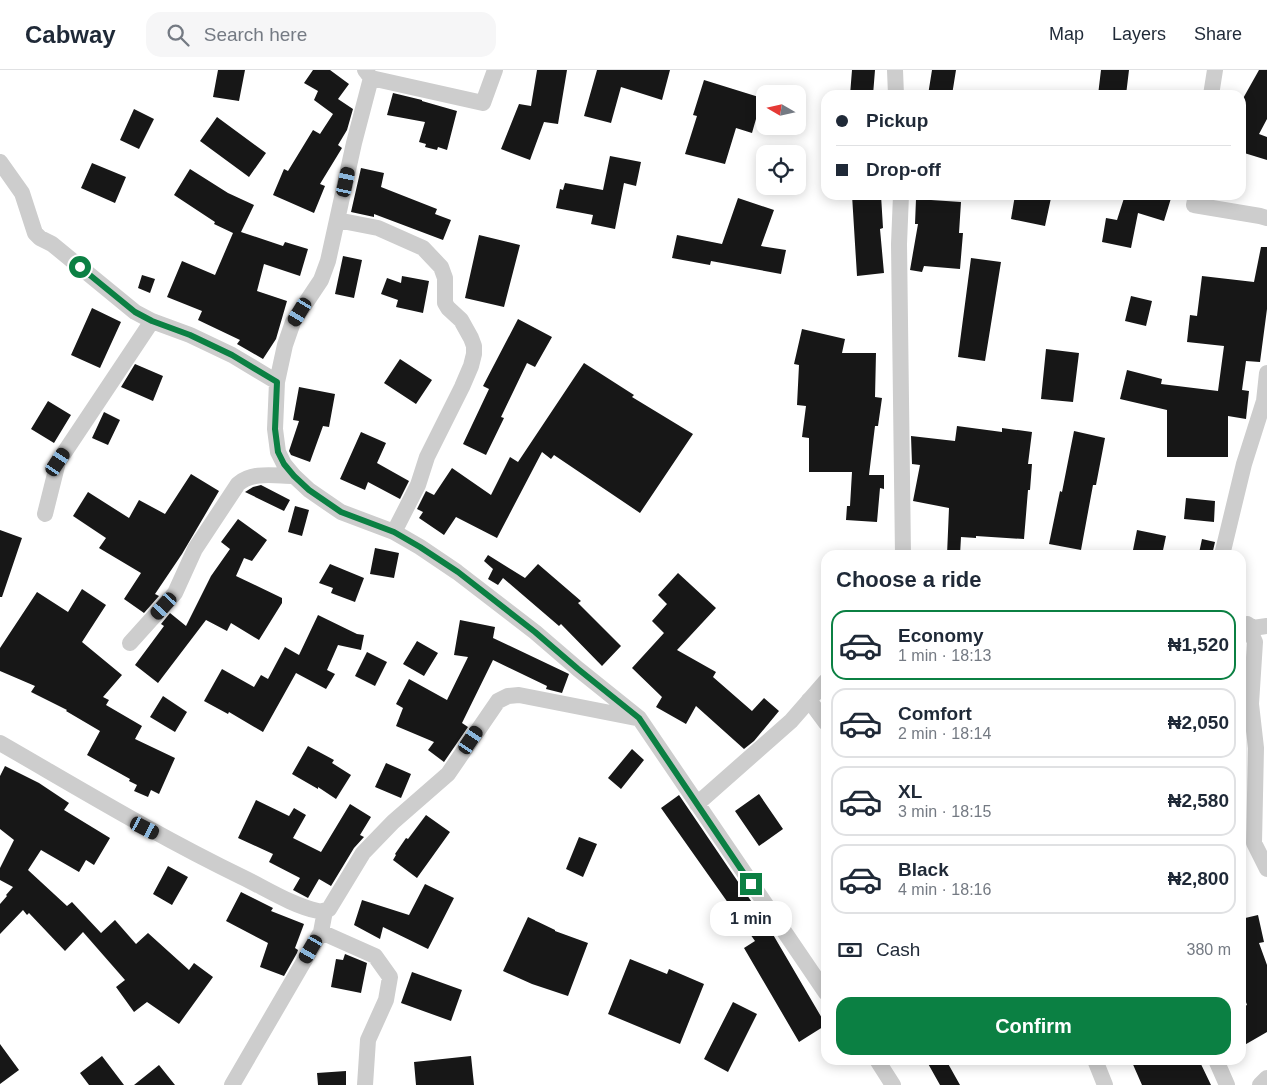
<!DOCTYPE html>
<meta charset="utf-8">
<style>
body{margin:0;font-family:Arial,sans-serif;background:#f6f6f7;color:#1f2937;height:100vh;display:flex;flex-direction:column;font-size:19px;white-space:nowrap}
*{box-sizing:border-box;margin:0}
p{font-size:16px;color:#747a83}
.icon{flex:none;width:28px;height:28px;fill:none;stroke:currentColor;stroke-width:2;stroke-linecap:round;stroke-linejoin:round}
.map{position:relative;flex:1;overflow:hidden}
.drawer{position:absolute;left:821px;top:480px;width:425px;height:515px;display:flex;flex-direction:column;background:#fff;border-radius:15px;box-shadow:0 2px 12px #0003}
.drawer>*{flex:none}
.hud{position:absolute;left:821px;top:20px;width:425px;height:110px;border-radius:15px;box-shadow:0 2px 12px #0003;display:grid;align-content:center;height:110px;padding:0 15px;background:#fff}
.needle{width:32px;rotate:279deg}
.fabs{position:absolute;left:756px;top:15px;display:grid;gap:10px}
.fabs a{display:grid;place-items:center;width:50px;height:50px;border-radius:10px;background:#fff;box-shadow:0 2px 12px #0003;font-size:25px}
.end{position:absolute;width:22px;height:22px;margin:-11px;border:6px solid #0b8043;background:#fff;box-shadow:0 0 0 2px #fff}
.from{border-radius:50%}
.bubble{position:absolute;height:35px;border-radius:15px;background:#fff;box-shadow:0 2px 12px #0003;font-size:16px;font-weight:800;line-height:35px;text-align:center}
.car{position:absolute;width:15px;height:30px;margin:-15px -8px;border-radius:6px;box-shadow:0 0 4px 1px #0007;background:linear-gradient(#222 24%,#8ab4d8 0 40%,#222 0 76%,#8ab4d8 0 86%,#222 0)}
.hud b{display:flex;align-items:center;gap:18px;height:48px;font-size:19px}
.hud b+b{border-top:1px solid #e0e1e3}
.hud i{width:12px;height:12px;background:#1f2937}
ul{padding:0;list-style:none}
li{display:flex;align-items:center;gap:15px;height:70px;margin:0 10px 8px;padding:0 5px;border:2px solid #e0e1e3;border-radius:15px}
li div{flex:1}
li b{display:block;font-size:19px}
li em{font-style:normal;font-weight:800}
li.on{border-color:#0b8043}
li>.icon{width:45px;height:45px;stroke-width:1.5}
h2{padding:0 15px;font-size:22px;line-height:60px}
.pay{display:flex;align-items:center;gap:12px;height:55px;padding:0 15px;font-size:19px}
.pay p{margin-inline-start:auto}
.action{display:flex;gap:10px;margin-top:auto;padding:10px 15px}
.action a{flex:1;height:58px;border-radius:15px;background:#0b8043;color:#fff;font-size:20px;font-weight:800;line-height:58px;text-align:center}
header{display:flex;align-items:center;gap:30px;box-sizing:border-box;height:70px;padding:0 25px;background:#fff;border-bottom:1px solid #e0e1e3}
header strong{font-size:24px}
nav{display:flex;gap:28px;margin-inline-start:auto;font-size:18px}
.search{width:350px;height:45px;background:#f6f6f7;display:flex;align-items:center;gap:12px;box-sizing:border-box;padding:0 18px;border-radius:15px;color:#747a83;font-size:19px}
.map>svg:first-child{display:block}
</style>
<header>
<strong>Cabway</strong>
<div class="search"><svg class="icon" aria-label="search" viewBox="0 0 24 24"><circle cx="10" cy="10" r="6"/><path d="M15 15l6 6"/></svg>Search here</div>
<nav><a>Map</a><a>Layers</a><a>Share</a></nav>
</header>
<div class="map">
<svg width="1267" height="1015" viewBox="0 0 1267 1015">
<rect width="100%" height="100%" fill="#fff"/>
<path fill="#171717" d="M 218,0 L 245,0 L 239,31 L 213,27 Z
M 313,0 L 330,0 L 349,14 L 338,29 L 353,39 L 347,60 L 338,75 L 342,78 L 320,114 L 325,116 L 314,143 L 273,125 L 284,99 L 288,101 L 313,60 L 320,64 L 333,44 L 314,30 L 318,21 L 304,13 Z
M 537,0 L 567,0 L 558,54 L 544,52 L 530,90 L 501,79 L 519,34 L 531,36 Z
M 597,0 L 670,0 L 662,30 L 621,17 L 611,53 L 584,46 Z
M 852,0 L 875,0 L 873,25 L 850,25 Z
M 932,0 L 956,0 L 952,25 L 928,25 Z
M 1101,0 L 1129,0 L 1126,25 L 1098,25 Z
M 1259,0 L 1267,0 L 1267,49 L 1259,64 L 1267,67 L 1267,90 L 1241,82 L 1241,32 Z
M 704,10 L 762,28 L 752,63 L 736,58 L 725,94 L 685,84 L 697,46 L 693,45 Z
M 393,23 L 422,30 L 422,31 L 457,41 L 447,80 L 438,77 L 437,80 L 425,77 L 426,74 L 419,72 L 425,52 L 387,45 Z
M 134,39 L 154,49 L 139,79 L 120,70 Z
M 217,47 L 266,83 L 249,107 L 200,71 Z
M 610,86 L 641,92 L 636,116 L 624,113 L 615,159 L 591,154 L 593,145 L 556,138 L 560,119 L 563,120 L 565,113 L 603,120 Z
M 92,93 L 126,107 L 115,133 L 81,118 Z
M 361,98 L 384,103 L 381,117 L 437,139 L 435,144 L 451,150 L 443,170 L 374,144 L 374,147 L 351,142 Z
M 190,99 L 228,123 L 254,135 L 241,162 L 283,176 L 285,172 L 308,179 L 300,206 L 264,194 L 257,221 L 287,231 L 276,269 L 263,289 L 237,274 L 240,270 L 198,250 L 202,241 L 167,227 L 182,191 L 215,205 L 233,163 L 214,154 L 215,152 L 174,125 Z
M 852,125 L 881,125 L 883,158 L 880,159 L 884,203 L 857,206 Z
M 1015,125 L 1038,125 L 1051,128 L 1045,156 L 1011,149 Z
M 1125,125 L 1172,125 L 1164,151 L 1138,143 L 1131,178 L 1102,172 L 1106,148 L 1117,150 Z
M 738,128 L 774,140 L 761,176 L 786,180 L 781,204 L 711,191 L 710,195 L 672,188 L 677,165 L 722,174 Z
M 916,129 L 961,132 L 959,163 L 963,163 L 960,199 L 924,196 L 922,202 L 910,200 L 918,154 L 915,154 Z
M 479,165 L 520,175 L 504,237 L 465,228 Z
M 1261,177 L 1267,177 L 1267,239 L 1260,292 L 1246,291 L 1242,320 L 1249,321 L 1246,349 L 1228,346 L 1228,387 L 1167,387 L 1167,340 L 1120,329 L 1127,300 L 1162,309 L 1161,314 L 1218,321 L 1224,276 L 1187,272 L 1190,245 L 1197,246 L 1202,206 L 1254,212 Z
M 343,186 L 362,190 L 354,228 L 335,224 Z
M 971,188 L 1001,192 L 985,291 L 958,287 Z
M 142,205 L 155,209 L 150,223 L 138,218 Z
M 402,206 L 429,211 L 423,243 L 396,237 L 398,230 L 381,224 L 387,208 L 401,213 Z
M 1131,226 L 1152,231 L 1146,256 L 1125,251 Z
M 92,238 L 121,252 L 100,298 L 71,285 Z
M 518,249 L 552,267 L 535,297 L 527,293 L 501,347 L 504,348 L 486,385 L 463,374 L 489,319 L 483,316 Z
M 802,259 L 845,269 L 842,283 L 876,283 L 875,327 L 882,328 L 878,356 L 875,356 L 869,405 L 884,405 L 884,419 L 880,418 L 877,452 L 846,450 L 847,436 L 850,436 L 852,402 L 809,402 L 809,368 L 802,367 L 806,336 L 797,335 L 799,295 L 794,294 Z
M 1046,279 L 1079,283 L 1073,332 L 1041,329 Z
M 400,289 L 432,310 L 416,334 L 384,313 Z
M 584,293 L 634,325 L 632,327 L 693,364 L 640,443 L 554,385 L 551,389 L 542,382 L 497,468 L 456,447 L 444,465 L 419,448 L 423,442 L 417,439 L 426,421 L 434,425 L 452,398 L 491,425 L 510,387 L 518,392 Z
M 135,294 L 163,306 L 153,331 L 121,317 Z
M 299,317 L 335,324 L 329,357 L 323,356 L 310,392 L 291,385 L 289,381 L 299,351 L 293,350 Z
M 48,331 L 71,345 L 54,373 L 31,359 Z
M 104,342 L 120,350 L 108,375 L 92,368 Z
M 957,356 L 1002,362 L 1002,358 L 1032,362 L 1028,394 L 1032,394 L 1030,420 L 1028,420 L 1024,469 L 976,466 L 976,468 L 961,467 L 960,485 L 947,485 L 949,438 L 913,431 L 920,395 L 912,394 L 911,366 L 955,371 Z
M 1074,361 L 1105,368 L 1096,415 L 1093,415 L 1081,480 L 1049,474 L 1060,421 L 1062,422 Z
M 361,362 L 386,373 L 377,393 L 409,411 L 400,429 L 368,412 L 365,420 L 340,409 Z
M 191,404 L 219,421 L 182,484 L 155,524 L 159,526 L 144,543 L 124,529 L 141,503 L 99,478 L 106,468 L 73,446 L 88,422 L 129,448 L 139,430 L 165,444 Z
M 261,415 L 290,430 L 284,441 L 245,422 L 253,417 Z
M 1186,428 L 1215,431 L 1214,452 L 1184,449 Z
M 295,436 L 309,440 L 302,466 L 288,462 Z
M 238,449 L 267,470 L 252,491 L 244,488 L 236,506 L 282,528 L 282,533 L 259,570 L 231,553 L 227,561 L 206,550 L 158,613 L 135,595 L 164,556 L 161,554 L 170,543 L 186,556 L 211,506 L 230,479 L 221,472 Z
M 0,460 L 22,468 L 2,527 L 0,527 Z
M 1137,460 L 1166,466 L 1162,485 L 1132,485 Z
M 1202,469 L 1215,472 L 1212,485 L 1199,483 Z
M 375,478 L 399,483 L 394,508 L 370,504 Z
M 488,485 L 525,508 L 538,494 L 581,531 L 578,533 L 621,576 L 602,596 L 561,554 L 559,556 L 503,508 L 498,515 L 488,509 L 493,499 L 484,491 Z
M 330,494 L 364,508 L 355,532 L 331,523 L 333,518 L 319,513 Z
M 678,503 L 716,538 L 677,580 L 716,602 L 713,607 L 752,641 L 764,628 L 779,641 L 754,671 L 744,679 L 696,636 L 686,654 L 656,637 L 662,627 L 632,598 L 664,563 L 652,551 L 667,534 L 658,525 Z
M 82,519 L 106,535 L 82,572 L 122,605 L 103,627 L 109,630 L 106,635 L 142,656 L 135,669 L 175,688 L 159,724 L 151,720 L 148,727 L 134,721 L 137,715 L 129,711 L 130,709 L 87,685 L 100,661 L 66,641 L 67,640 L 31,622 L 35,616 L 0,601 L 0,578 L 37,522 L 68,542 Z
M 318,545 L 357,564 L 364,565 L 361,580 L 338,575 L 327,600 L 335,604 L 326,619 L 296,603 L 263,662 L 229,642 L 228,644 L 204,631 L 222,599 L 254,617 L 261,605 L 268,609 L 285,577 L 299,585 Z
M 460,550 L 495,557 L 493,568 L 569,604 L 562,623 L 546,619 L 547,616 L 493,590 L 462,653 L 468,657 L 444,692 L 428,680 L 434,672 L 396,656 L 403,638 L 396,634 L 409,609 L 447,630 L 468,587 L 454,585 Z
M 417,571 L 438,583 L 424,606 L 403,594 Z
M 367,582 L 387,592 L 375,616 L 355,606 Z
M 163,626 L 187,642 L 175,662 L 150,647 Z
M 308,676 L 334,690 L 332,693 L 351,705 L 336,729 L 318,717 L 318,719 L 292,704 Z
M 632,679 L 644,690 L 621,719 L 608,708 Z
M 386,693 L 411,704 L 401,728 L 375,717 Z
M 5,696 L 39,713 L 69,733 L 64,740 L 110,768 L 94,795 L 86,790 L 79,802 L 41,780 L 28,800 L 67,836 L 72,832 L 101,863 L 115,850 L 136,874 L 148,863 L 189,900 L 194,893 L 213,907 L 179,954 L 147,932 L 134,942 L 116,917 L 125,910 L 83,862 L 65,881 L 29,843 L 27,845 L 23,840 L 0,864 L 0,834 L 7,826 L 6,825 L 13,817 L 0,810 L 0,798 L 14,770 L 0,759 L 0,706 Z
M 759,724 L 783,759 L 759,776 L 735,741 Z
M 679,725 L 768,856 L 826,955 L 799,972 L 744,878 L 755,871 L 661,738 Z
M 256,730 L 289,746 L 294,738 L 306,745 L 293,768 L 321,782 L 350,734 L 371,747 L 360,765 L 364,767 L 354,778 L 331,816 L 319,809 L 308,828 L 293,820 L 300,808 L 269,792 L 273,784 L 238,768 Z
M 426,745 L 450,762 L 417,808 L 393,790 L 396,785 L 395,784 L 406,768 L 408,769 Z
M 579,767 L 597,774 L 583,807 L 566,799 Z
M 168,796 L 188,807 L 172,835 L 153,824 Z
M 425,814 L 454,828 L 428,879 L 383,857 L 380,869 L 354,855 L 362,830 L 409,845 Z
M 241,822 L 273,838 L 271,841 L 304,854 L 295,878 L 298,880 L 297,883 L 284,906 L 260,897 L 268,873 L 226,851 Z
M 1258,845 L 1264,872 L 1259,873 L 1267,895 L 1267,962 L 1241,977 L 1241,938 L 1247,935 L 1241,918 L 1241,849 Z
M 528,847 L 555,860 L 555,861 L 588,873 L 568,926 L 532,914 L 503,901 Z
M 345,884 L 367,893 L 361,923 L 331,917 L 336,889 L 343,890 Z
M 630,889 L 667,904 L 669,899 L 704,914 L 680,974 L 608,944 Z
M 412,902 L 462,920 L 451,951 L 401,933 Z
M 733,932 L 757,944 L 728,1002 L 704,989 Z
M 0,974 L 19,1000 L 0,1014 Z
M 102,986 L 124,1015 L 89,1015 L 80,1003 Z
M 471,986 L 474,1015 L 416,1015 L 414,992 Z
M 926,990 L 946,990 L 960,1015 L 940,1015 Z
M 1131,990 L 1199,990 L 1211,1015 L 1142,1015 Z
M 159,995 L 175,1015 L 134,1015 Z
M 346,1001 L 346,1015 L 318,1015 L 317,1003 Z"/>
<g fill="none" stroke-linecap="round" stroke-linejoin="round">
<path stroke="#cdcdcd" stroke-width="16" d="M 365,0 L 371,8 L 483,33 L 495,0
M 895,0 L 896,25
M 371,8 L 354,73 L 328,191 L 321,210 L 293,252 L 285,275 L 277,312 L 275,359 L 278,382 L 284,394 L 294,406 L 309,420 L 341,442 L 394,462 L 420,477 L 457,502 L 535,562 L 578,599 L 639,648 L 826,923
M 1211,25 L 1215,0
M 0,92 L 22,123 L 35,163 L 40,168 L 52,174 L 135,242 L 152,251 L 190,265 L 232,285 L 277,312
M 901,125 L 899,174 L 903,485
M 1196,125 L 1194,135 L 1260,146 L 1267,148
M 337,150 L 378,158 L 423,178 L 441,197 L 445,208 L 445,233 L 448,238 L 461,250 L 471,268 L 474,276 L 474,284 L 471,296 L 462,317 L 427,387 L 418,415 L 394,462
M 45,444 L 58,392 L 152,251
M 1222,485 L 1244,394 L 1264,331 L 1267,303
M 1267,556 L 1253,558 L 1247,554 L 1255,572 L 1251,634 L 1256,678 L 1254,773 L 1267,799
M 130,573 L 175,523 L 195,479 L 238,414 C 253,401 275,406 294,406
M 809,630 L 826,653
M 0,673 C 80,719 159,767 242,807 C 265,818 293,836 318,841 C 322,842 325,841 329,839 L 363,783 L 393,752 L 448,704 L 498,631 L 508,626 L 519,625 L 636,648
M 697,734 L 791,651 L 826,611
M 321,862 L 375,886 L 390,907 L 386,930 L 368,970 L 365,1015
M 877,990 L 893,1015
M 1095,990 L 1105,1015
M 1216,990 L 1227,1015
M 232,1015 L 321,862 L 325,841
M 1260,1015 L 1267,1008"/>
</g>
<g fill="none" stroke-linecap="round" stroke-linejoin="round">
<path stroke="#0b8043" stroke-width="6" d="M 80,197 L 135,242 L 152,251 L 190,265 L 232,285 L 277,312 L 275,359 L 278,382 L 284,394 L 294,406 L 309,420 L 341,442 L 394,462 L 420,477 L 458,502 L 535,562 L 578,599 L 639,648 L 751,814"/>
</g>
</svg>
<div class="fabs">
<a><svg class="needle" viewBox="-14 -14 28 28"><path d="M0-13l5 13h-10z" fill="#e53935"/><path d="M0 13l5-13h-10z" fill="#747a83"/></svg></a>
<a><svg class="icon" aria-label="locate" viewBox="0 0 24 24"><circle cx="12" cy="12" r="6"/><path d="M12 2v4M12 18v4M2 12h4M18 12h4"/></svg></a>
</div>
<i class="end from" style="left:80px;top:197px"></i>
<i class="end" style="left:751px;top:814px"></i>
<div class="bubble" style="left:710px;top:831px;width:82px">1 min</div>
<i class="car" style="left:346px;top:112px;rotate:12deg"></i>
<i class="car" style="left:300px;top:242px;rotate:211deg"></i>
<i class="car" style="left:58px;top:392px;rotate:34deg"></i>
<i class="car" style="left:164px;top:536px;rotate:222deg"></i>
<i class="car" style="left:471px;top:670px;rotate:34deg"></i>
<i class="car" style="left:145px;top:758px;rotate:117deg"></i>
<i class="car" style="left:311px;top:879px;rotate:210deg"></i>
<div class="hud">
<b><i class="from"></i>Pickup</b>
<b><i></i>Drop-off</b>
</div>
<section class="drawer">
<h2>Choose a ride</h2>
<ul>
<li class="on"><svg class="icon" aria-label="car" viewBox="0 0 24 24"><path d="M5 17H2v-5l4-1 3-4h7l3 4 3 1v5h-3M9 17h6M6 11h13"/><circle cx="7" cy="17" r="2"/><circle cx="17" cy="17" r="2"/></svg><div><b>Economy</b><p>1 min · 18:13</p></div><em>₦1,520</em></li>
<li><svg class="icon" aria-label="car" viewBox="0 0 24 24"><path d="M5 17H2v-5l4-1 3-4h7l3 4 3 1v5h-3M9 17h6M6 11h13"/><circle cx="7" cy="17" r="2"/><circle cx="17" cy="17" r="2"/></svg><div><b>Comfort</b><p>2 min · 18:14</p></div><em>₦2,050</em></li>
<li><svg class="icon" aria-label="car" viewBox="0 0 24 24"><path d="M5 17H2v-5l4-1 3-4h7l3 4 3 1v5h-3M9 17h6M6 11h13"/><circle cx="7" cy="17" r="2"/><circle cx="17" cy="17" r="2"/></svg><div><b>XL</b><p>3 min · 18:15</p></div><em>₦2,580</em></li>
<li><svg class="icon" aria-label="car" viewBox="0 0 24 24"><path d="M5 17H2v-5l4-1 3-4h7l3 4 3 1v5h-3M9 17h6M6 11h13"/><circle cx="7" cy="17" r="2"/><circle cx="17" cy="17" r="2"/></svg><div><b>Black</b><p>4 min · 18:16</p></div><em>₦2,800</em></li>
</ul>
<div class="pay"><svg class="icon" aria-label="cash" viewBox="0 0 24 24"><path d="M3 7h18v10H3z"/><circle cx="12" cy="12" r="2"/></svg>Cash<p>380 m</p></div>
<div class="action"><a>Confirm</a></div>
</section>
</div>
